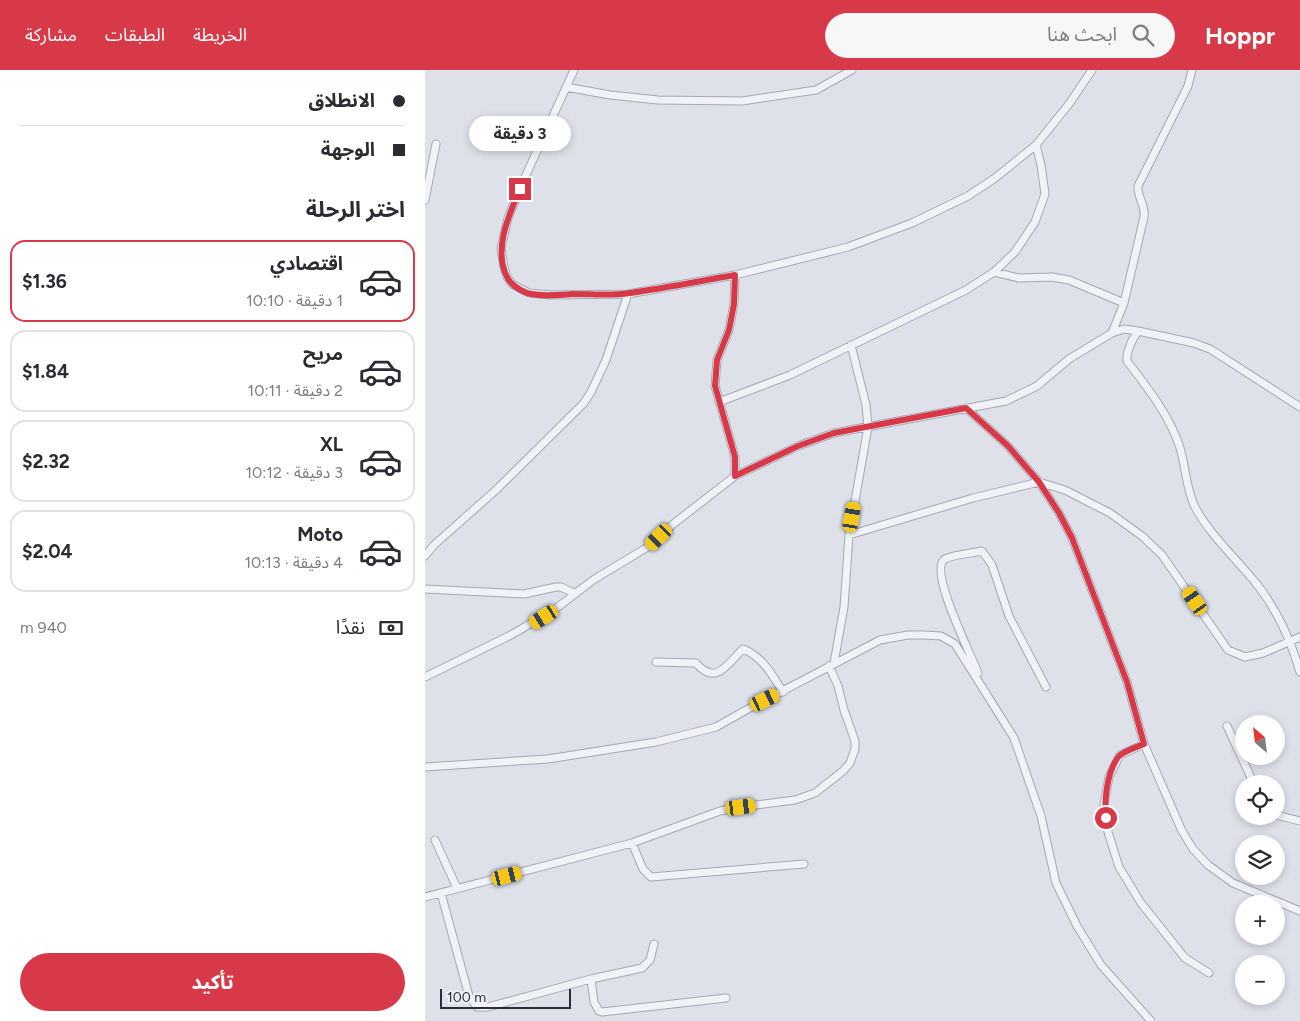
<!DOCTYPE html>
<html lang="ar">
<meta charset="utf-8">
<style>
body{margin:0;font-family:Figtree,"Noto Sans Arabic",sans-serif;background:#f7f7f7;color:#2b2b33;direction:rtl;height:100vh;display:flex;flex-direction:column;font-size:19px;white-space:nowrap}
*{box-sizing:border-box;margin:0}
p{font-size:16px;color:#7c7c81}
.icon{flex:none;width:28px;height:28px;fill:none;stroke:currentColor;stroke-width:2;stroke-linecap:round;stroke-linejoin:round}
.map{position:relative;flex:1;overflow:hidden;direction:ltr}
.details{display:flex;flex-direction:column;background:#fff;width:425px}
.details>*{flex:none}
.hud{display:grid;align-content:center;height:110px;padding:0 20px;background:#fff}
.needle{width:32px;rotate:332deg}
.fabs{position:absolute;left:810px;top:645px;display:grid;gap:10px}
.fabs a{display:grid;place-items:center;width:50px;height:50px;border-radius:50%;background:#fff;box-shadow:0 2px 8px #0003;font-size:25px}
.scale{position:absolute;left:15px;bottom:12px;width:131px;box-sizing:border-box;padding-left:5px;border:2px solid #262e40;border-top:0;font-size:14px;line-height:18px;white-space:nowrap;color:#262e40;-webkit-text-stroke:4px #edf0f6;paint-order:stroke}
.end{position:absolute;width:22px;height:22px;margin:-11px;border:6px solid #d73949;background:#fff;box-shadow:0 0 0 2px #fff}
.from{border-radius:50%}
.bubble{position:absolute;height:35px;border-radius:18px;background:#fff;box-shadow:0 2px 8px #0003;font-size:16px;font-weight:700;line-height:35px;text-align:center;direction:rtl}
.car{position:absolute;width:15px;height:30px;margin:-15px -8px;border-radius:6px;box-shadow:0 0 4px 1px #0007;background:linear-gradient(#f5c518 24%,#345 0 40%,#f5c518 0 76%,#345 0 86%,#f5c518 0)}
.hud b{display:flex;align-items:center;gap:18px;height:48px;font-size:19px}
.hud b+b{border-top:1px solid #e1e1e2}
.hud i{width:12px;height:12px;background:#2b2b33}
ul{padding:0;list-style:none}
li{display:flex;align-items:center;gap:15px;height:82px;margin:0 10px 8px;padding:0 10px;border:2px solid #e1e1e2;border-radius:15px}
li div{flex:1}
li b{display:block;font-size:19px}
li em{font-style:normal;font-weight:700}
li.selected{border-color:#d73949}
li>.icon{width:45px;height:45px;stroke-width:1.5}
h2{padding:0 20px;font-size:22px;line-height:60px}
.pay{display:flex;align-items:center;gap:12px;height:55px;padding:0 20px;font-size:19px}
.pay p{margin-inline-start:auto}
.primary-button{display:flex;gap:10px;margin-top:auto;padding:10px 20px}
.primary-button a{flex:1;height:58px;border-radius:30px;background:#d73949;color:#fff;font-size:20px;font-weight:700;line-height:58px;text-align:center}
header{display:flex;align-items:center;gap:30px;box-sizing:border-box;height:70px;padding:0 25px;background:#d73949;color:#fff}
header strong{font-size:24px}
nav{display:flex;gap:28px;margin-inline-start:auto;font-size:18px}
.search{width:350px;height:45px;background:#f7f7f7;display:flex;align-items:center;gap:12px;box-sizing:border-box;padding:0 18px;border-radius:28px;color:#7c7c81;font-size:19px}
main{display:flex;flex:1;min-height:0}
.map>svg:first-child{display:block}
</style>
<header>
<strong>Hoppr</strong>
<div class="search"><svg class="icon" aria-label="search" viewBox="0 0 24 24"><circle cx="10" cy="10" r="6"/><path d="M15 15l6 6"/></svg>ابحث هنا</div>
<nav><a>الخريطة</a><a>الطبقات</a><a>مشاركة</a></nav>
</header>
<main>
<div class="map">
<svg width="875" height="951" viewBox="0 0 875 951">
<rect width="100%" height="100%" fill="#dee1e9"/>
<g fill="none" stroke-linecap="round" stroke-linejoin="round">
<defs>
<path id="street" d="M 149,0 L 101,105 L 83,148 L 76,178 L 79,197 L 82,207 L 87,214 L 104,223 L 126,225 L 203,224 L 310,205 L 423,177 L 487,153 L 543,126 L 570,108 L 611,75 L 644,34 L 667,0
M 141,17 L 185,25 L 233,30 L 317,31 L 391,20 L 427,0
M 0,130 L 11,74
M 569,202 L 594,208 L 627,207 L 644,210 L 699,233
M 713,261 L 769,273 L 785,279 L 875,337
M 687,263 L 699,233 L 719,147 C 721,136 712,127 713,116 L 763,16 L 767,0
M 294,332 L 365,305 L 541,220 L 569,202 L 590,182 L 610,152 L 620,124 L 616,95 L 611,75
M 541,338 L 583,376 L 614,412 L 634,443 L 647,468 L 702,612 L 719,674 L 757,761 L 768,779 L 783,795 L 808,813 L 875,841
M 310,406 L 310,387 L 290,316 L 292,290 L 304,260 L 309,234 L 310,205
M 424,465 L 548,428 L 614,412 L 640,420 L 685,443 L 717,466 L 737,485 L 803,580 L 820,587 L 838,583 L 875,567
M 0,486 L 9,475 L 71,420 L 159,333 L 166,322 L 181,290 L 203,224
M 0,519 L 99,524 L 131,517 L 136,517 L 149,523
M 231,592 L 271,593 C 291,617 303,593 318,579 C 338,587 347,605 358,622
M 409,593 L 419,537 L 424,465 L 443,357 L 441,335 L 426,275
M 553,603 C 547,586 502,499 520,489 C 527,485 548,483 557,481 L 567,495 L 584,546 L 621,617
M 0,607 L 86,565 L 129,540 L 168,510 L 226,475 L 247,455 L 310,406 L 373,376 L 409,363 L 581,331 L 612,316 L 644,289 L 687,263 L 699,259 L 713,261 C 707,270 701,280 702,291 C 722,317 745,346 755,378 C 761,398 761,419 770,437 C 786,467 813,490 834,517 C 854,543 866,571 875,602
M 802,656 L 829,714
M 719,674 L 695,685 L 684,707 L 679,734 L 683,762 L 694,797 L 716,833 L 760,888 L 784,903
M 0,697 L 123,689 L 231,672 L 291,657 L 323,639 L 455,570 L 483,565 L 499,565 L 516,566 L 530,574 L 589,668 L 616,746 L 631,813 L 652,856 L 676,895 L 726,951
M 851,745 L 875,751
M 10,770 L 32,818
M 207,773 L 218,799 L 226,807 L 379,794
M 16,823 L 44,926 L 52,937 L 63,937 L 166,909 L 169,932 L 174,941 L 177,942 L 301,928
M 0,827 L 207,773 L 295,741 L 316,737 L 370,730 L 390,723 L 418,701 L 425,693 L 430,679 L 430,671 L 419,640 L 413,616 L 404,596
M 166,909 L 217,898 L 225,890 L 229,874"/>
</defs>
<use href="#street" stroke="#a3a8b3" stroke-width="9"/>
<use href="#street" stroke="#f1f2f7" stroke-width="7"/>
</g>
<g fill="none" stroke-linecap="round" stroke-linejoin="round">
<path stroke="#d73949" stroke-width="6" d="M 95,119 C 84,145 68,179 82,207 C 85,214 94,220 102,223 C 116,227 133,225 148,224 C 166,224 186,226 205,223 C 240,218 275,211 310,205 L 309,234 L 304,260 L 292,290 L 290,316 L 310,387 L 310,406 L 373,376 L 409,363 L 541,338 L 583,376 L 614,412 L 634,443 L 647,468 L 702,612 L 719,674 C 712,677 699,681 694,686 C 682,701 679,730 681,748"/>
</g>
</svg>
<div class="fabs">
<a><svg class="needle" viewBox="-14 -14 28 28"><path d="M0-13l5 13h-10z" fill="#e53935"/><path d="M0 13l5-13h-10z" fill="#7c7c81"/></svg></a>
<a><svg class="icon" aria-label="locate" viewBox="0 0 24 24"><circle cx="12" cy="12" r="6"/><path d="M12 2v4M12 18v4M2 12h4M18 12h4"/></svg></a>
<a><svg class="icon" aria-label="layers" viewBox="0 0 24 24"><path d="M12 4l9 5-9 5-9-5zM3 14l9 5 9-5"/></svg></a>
<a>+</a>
<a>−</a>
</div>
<div class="scale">100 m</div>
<i class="end from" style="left:681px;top:748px"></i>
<i class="end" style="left:95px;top:119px"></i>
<div class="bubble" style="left:44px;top:46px;width:102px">3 دقيقة</div>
<i class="car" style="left:427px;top:447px;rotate:10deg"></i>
<i class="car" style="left:234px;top:467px;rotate:225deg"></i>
<i class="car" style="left:770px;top:531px;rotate:325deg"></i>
<i class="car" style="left:119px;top:547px;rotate:238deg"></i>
<i class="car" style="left:340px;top:630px;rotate:64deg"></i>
<i class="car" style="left:316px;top:737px;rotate:83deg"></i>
<i class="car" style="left:82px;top:806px;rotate:76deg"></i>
</div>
<section class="details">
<div class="hud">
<b><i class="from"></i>الانطلاق</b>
<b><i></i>الوجهة</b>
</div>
<h2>اختر الرحلة</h2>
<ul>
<li class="selected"><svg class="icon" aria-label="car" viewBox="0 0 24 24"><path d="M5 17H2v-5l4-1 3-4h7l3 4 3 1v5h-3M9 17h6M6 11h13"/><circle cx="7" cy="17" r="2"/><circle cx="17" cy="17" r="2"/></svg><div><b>اقتصادي</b><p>1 دقيقة · 10:10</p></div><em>$1.36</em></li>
<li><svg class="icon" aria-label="car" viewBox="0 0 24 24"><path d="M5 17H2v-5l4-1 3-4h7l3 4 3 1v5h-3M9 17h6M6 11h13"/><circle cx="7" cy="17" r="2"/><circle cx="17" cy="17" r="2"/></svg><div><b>مريح</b><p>2 دقيقة · 10:11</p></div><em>$1.84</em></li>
<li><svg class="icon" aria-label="car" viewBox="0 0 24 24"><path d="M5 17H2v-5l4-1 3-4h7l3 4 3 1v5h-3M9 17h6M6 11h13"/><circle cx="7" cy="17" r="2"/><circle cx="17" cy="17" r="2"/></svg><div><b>XL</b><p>3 دقيقة · 10:12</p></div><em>$2.32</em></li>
<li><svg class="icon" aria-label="car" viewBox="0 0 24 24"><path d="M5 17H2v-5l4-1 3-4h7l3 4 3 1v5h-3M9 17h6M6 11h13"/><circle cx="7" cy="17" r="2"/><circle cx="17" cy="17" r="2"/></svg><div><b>Moto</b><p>4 دقيقة · 10:13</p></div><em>$2.04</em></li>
</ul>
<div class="pay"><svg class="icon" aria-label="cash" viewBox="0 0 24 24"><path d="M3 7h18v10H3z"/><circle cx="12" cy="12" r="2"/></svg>نقدًا<p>940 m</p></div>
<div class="primary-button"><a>تأكيد</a></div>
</section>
</main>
